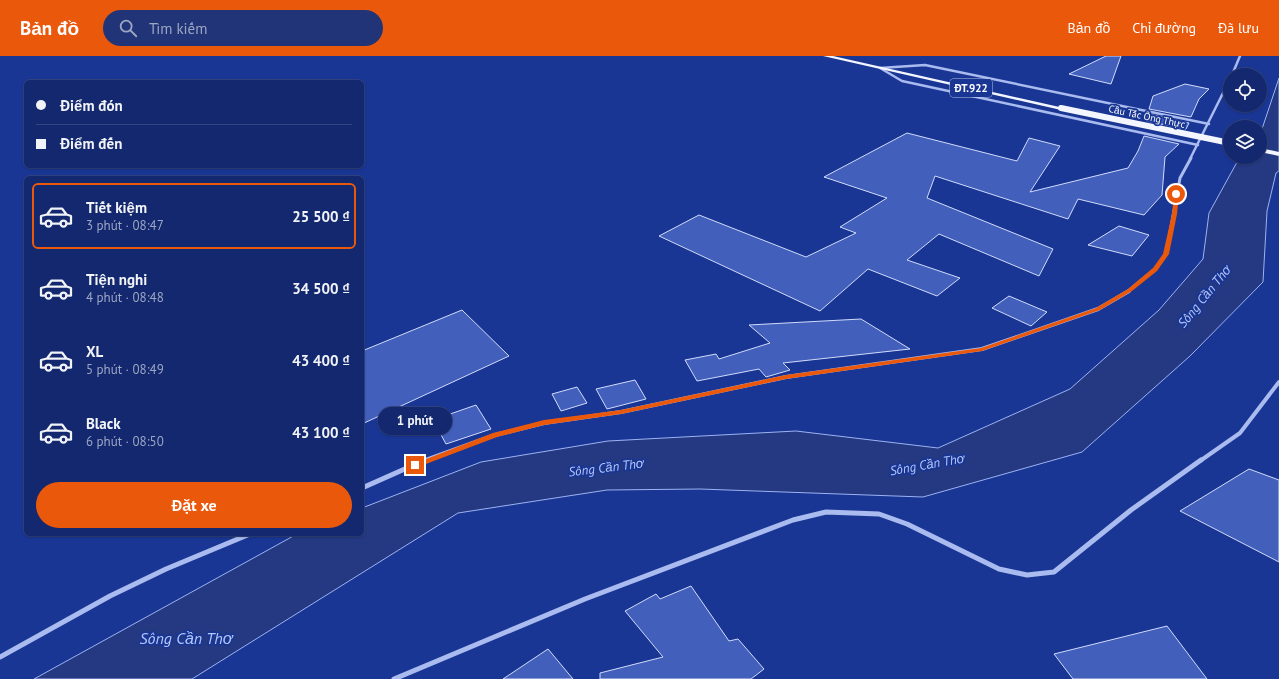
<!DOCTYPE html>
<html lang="vi">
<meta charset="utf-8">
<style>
body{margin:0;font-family:"PT Sans",sans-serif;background:#203477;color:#f1f3f6;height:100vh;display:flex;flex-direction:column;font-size:15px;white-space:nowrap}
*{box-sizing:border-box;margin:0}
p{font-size:13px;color:#9da6c3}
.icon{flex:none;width:22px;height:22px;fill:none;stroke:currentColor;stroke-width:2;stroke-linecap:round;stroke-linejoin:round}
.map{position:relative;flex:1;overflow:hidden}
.panel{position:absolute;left:24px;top:120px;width:340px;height:360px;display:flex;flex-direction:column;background:#13286f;border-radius:6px;box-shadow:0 1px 3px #0004,0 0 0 1px #324482}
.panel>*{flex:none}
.hud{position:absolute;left:24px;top:24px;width:340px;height:88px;border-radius:6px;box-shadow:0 1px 3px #0004,0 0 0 1px #324482;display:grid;align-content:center;height:88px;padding:0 12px;background:#13286f}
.buttons{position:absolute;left:1223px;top:12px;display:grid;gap:8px}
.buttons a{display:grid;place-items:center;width:44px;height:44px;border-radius:50%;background:#13286f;box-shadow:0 1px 3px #0004,0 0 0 1px #324482;font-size:20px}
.end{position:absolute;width:18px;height:18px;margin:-9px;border:5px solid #ea580c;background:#fff;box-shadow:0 0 0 2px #fff}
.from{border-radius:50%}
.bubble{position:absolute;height:28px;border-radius:14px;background:#13286f;box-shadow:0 1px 3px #0004,0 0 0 1px #324482;font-size:13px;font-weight:700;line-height:28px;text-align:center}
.hud b{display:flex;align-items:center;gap:14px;height:38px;font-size:15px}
.hud b+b{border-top:1px solid #324482}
.hud i{width:10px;height:10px;background:#f1f3f6}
ul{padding:7px 0 0;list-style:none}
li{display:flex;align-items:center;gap:12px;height:66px;margin:0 8px 6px;padding:0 4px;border:2px solid transparent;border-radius:6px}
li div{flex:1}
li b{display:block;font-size:15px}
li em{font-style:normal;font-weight:700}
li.current{border-color:#ea580c}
li>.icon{width:36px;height:36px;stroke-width:1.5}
.button{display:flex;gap:8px;margin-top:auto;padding:8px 12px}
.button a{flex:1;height:46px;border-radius:24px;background:#ea580c;color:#fff;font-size:16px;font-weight:700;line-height:46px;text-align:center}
header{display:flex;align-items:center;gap:24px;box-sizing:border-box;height:56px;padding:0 20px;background:#ea580c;color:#fff}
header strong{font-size:19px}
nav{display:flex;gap:22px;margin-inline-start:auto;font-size:14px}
.search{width:280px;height:36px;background:#203477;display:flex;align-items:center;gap:10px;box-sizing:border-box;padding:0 14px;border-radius:22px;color:#9da6c3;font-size:15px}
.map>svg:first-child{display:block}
</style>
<header>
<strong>Bản đồ</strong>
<div class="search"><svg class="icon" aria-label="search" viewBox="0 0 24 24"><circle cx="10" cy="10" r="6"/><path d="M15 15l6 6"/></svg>Tìm kiếm</div>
<nav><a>Bản đồ</a><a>Chỉ đường</a><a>Đã lưu</a></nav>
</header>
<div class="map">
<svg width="1279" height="623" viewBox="0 0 1279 623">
<rect width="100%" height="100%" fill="#193694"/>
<path fill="#243981" stroke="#9db3f2" d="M 1279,22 L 1279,115 L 1276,117 L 1267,155 L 1263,226 L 1190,300 L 1082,396 L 923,441 L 700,433 L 607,434 L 458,457 L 192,623 L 34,623 L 297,478 L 362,478 L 362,452 L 481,406 L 608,385 L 796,375 L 938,392 L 1070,333 L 1159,254 L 1203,203 L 1209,157 L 1236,108 L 1241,101 L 1260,101 L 1260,79 Z"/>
<path fill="#4260bb" stroke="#d1dbfb" d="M 1106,0 L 1121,0 L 1111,28 L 1069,18 Z
M 1185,28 L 1209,33 L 1199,43 L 1191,61 L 1149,53 L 1153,40 Z
M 1148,58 L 1189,67 L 1186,73 L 1146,65 Z
M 907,77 L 1017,105 L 1029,82 L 1060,90 L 1030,136 L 1128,112 L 1138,95 L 1144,80 L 1179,88 L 1165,101 L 1162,139 L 1144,159 L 1078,143 L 1068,163 L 935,120 L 927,142 L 1053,193 L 1039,220 L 939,178 L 907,204 L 960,222 L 937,240 L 868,213 L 820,255 L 659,180 L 699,159 L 806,201 L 856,177 L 840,171 L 887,142 L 824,121 Z
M 1119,170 L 1149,179 L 1132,200 L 1088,189 Z
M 1009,240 L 1047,256 L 1031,270 L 992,252 Z
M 462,254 L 509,300 L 362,368 L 362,295 Z
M 861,263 L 910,293 L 783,307 L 790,314 L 766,321 L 759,313 L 697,325 L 685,304 L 716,298 L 719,303 L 770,287 L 749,269 Z
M 635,324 L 646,343 L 607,353 L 596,333 Z
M 577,331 L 587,347 L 561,355 L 552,338 Z
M 476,349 L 491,373 L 446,388 L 433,364 Z
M 1249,413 L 1279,424 L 1279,506 L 1180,455 Z
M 691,530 L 729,585 L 738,583 L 764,613 L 751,623 L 600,623 L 600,617 L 663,601 L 625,555 L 656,538 L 660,543 Z
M 1167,570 L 1207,623 L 1073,623 L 1054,598 Z
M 548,593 L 573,623 L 503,623 Z"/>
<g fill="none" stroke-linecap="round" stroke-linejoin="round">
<path stroke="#aabbf0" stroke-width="2.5" d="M 880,12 L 925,9 L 1209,68
M 880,12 L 902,25 L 1198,89
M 1232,19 L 1240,0
M 1190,103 L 1230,23"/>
<path stroke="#aabbf0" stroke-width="3" d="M 1127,236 L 1155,213 L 1166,198 L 1180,122 L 1191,102"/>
<path stroke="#aabbf0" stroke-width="4" d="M 423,405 L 495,379 L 544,367 L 621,356 L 786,321 L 982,293 L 1098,253 L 1129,235
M 1200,405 L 1240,377 L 1279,326"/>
<path stroke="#aabbf0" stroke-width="5" d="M 362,432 L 425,404
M 0,601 L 110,540 L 166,513 L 250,478
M 394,623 L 585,543 L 793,464 L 826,456 L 879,458 L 907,468 L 999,513 L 1027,519 L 1054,516 L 1131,454 L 1201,404"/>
<path fill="#f3f5ff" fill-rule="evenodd" d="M 823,0 L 833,0 L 1064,52 L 1061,54 Z
M 1260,92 L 1279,96 L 1279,100 L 1260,96 Z"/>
<path stroke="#f3f5ff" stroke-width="6" d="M 1061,52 L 1230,87"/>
</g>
<path fill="#ea580c" d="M 1176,137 L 1179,138 L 1177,158 L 1169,198 L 1157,215 L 1132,235 L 1100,254 L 982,295 L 786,323 L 621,358 L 544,369 L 497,381 L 418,411 L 415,412 L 411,409 L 493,377 L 544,364 L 621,354 L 786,319 L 981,292 L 1096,252 L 1128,233 L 1153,212 L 1163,198 L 1172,158 L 1174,138 Z"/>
<g text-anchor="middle" stroke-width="3.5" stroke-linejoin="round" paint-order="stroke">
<g font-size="10" fill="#fff" stroke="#193694">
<text transform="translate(1147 60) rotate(12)" y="4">Cầu Tắc Ông Thực</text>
</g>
<rect fill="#193694" stroke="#bac3df" stroke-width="1" x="950" y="23" width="42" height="18" rx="3"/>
<g font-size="11" font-weight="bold" fill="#fff">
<text x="971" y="36">ĐT.922</text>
</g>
<g font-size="13" font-style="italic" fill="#b6c7f7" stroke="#193694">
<text transform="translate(1204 240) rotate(-51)" y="5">Sông Cần Thơ</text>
<text transform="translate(927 408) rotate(-10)" y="5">Sông Cần Thơ</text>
<text transform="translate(606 411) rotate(-7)" y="5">Sông Cần Thơ</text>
</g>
<g font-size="16" font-style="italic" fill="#b6c7f7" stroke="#193694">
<text x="186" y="588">Sông Cần Thơ</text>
</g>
</g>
</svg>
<div class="buttons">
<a><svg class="icon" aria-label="locate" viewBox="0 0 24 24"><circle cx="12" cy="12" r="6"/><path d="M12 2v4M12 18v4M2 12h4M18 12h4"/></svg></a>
<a><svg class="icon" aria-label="layers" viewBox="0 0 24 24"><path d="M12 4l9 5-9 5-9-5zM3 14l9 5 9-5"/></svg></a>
</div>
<i class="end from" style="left:1176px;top:138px"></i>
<i class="end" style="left:415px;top:409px"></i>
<div class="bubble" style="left:378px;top:351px;width:74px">1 phút</div>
<div class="hud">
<b><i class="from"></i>Điểm đón</b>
<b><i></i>Điểm đến</b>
</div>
<section class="panel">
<ul>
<li class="current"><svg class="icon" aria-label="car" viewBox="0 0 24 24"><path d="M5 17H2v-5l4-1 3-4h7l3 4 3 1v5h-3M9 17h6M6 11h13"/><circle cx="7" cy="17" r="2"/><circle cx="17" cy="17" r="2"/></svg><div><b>Tiết kiệm</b><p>3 phút · 08:47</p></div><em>25 500 ₫</em></li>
<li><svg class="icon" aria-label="car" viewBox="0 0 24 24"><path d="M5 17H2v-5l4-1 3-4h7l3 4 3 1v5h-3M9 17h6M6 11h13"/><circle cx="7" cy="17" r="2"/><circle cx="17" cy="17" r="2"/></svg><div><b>Tiện nghi</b><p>4 phút · 08:48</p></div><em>34 500 ₫</em></li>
<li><svg class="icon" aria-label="car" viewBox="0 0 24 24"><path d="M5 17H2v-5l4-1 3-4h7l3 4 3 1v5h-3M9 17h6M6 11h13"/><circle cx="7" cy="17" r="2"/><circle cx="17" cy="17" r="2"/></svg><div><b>XL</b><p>5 phút · 08:49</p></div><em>43 400 ₫</em></li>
<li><svg class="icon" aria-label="car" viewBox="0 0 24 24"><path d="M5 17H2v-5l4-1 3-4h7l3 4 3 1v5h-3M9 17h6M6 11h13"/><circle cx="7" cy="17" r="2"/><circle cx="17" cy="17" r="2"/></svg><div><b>Black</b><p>6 phút · 08:50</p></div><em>43 100 ₫</em></li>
</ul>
<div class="button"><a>Đặt xe</a></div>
</section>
</div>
